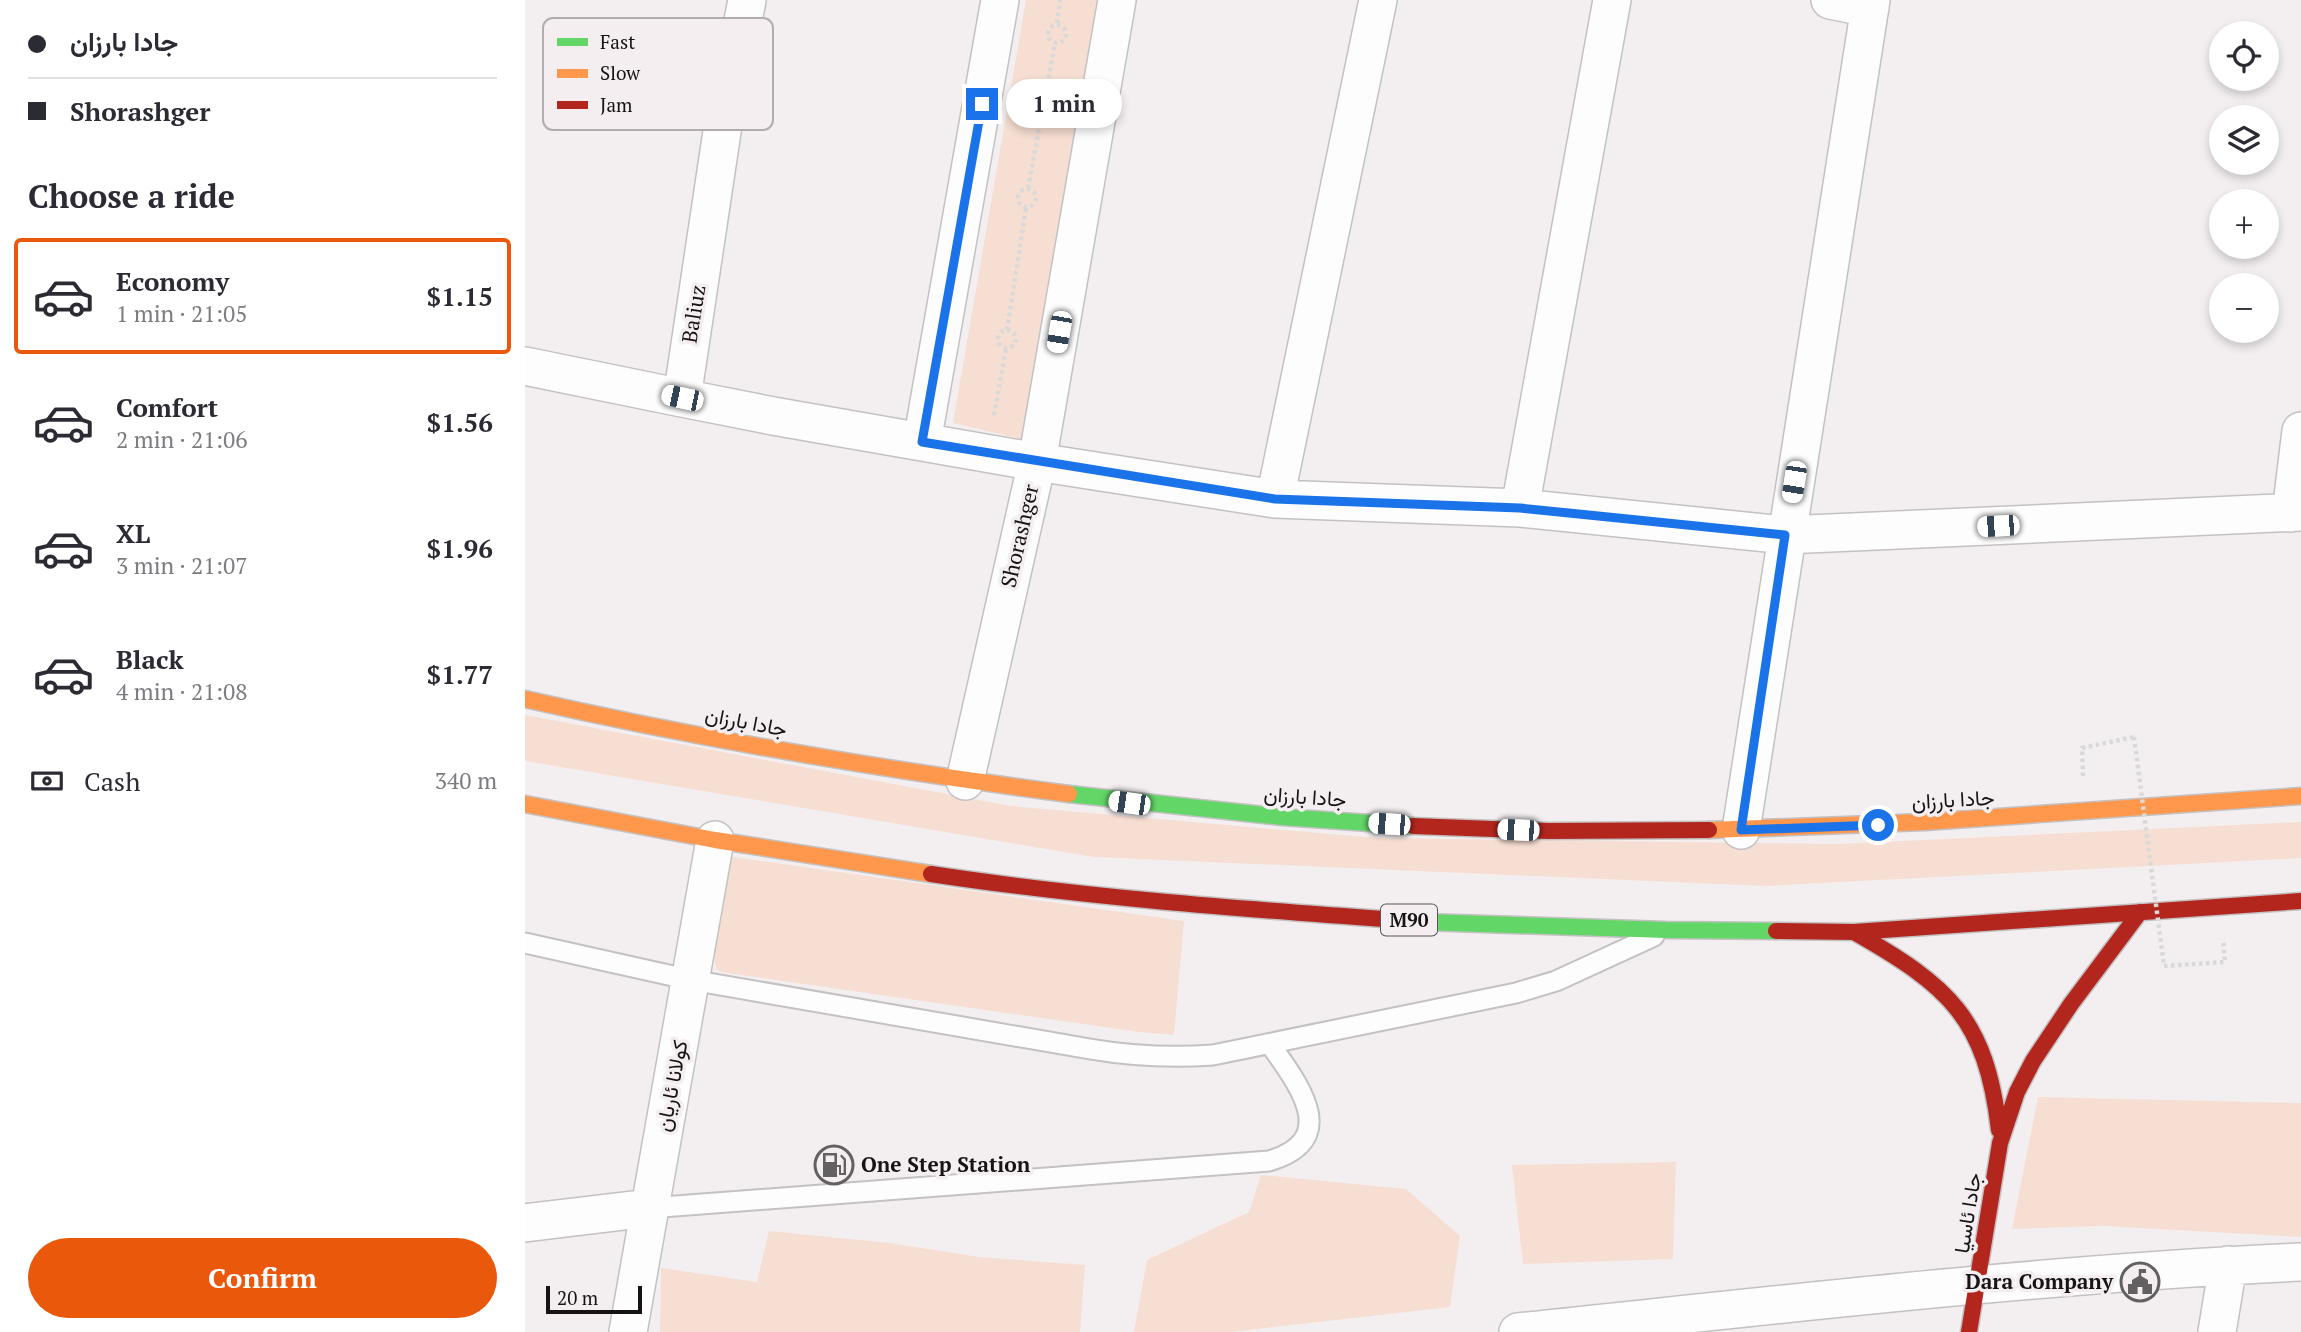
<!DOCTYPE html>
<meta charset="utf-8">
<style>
body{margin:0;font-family:"PT Serif",Vazirmatn,serif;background:#f2f2f3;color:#2b2b33;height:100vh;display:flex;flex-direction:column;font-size:26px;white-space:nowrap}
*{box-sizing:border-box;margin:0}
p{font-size:23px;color:#7c7c81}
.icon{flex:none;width:38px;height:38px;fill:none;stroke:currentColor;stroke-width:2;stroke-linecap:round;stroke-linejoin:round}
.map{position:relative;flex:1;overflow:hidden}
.details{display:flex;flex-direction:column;background:#fff;width:525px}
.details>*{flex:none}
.guide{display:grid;align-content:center;height:154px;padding:0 28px;background:#fff}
.tools{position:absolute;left:1684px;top:21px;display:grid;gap:14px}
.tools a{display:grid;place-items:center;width:70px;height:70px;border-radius:50%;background:#fff;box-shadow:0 4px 10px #0003;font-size:35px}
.scale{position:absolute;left:21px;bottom:18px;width:96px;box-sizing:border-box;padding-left:7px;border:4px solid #151314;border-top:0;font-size:19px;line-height:24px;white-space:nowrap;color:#151314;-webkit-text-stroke:5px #f4eef0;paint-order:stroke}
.end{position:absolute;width:32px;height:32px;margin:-16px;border:9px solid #1a73e8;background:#fff;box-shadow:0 0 0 4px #fff}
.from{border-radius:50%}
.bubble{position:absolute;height:49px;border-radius:24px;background:#fff;box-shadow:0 4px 10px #0003;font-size:23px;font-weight:700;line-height:49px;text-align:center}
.car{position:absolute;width:21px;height:42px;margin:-21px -10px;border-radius:9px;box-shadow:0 0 5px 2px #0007;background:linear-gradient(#fff 24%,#345 0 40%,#fff 0 76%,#345 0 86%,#fff 0)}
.guide b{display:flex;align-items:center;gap:24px;height:66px;font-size:26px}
.guide b+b{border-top:2px solid #e1e1e2}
.guide i{width:18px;height:18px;background:#2b2b33}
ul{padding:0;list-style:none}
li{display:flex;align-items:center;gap:21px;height:116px;margin:0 14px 10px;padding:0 14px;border:4px solid transparent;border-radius:7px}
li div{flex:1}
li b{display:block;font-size:26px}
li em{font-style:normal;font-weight:700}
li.on{border-color:#ea580c}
li>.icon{width:63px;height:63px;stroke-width:1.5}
h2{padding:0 28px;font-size:32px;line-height:84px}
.pay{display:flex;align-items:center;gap:18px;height:77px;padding:0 28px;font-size:26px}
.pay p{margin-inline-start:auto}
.action{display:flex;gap:14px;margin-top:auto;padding:14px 28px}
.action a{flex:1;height:80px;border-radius:42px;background:#ea580c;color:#fff;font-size:28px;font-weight:700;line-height:80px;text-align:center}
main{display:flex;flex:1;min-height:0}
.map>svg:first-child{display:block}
</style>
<main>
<section class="details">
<div class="guide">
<b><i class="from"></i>جادا بارزان</b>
<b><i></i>Shorashger</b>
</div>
<h2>Choose a ride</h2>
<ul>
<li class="on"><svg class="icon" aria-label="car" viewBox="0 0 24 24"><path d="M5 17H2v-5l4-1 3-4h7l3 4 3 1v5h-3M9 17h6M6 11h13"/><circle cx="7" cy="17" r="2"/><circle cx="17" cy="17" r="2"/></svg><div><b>Economy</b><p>1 min · 21:05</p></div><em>$1.15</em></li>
<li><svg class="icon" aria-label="car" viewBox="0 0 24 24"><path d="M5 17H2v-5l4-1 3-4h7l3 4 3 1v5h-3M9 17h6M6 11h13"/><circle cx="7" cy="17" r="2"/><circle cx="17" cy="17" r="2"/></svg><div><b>Comfort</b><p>2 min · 21:06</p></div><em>$1.56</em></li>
<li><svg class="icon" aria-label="car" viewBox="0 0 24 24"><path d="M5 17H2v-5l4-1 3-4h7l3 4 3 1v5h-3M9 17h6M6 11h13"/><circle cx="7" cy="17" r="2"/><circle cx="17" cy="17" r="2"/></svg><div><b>XL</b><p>3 min · 21:07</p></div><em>$1.96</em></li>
<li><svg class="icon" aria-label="car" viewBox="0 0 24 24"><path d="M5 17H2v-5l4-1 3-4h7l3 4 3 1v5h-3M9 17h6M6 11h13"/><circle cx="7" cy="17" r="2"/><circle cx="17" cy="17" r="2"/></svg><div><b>Black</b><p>4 min · 21:08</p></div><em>$1.77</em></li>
</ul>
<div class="pay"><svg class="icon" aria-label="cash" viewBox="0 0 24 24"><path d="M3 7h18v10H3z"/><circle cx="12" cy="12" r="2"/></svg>Cash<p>340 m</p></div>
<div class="action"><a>Confirm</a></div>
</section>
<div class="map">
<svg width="1776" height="1332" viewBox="0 0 1776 1332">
<rect width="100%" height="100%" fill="#f3eff1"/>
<path fill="#f7ded2" d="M 501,0 L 572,0 L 500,440 L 428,423 Z
M 0,715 L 486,806 L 851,838 L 1313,844 L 1776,822 L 1776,858 L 1240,886 L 569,857 L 0,761 Z
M 201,856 L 659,921 L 649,1035 L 614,1032 L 196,972 L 191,968 L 188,951 Z
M 1513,1097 L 1776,1103 L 1776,1237 L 1578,1226 L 1487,1229 Z
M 1151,1162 L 1148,1259 L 998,1264 L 987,1165 Z
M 736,1175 L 881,1189 L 935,1236 L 925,1307 L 706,1332 L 609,1332 L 622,1260 L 724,1212 Z
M 244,1231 L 365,1243 L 454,1257 L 560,1265 L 555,1332 L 135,1332 L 136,1268 L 232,1282 Z"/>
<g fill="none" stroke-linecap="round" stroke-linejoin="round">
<defs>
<path id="lane" d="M 0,943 L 166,980 L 565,1049 C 606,1056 646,1058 688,1055 L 991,993 L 1031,981 L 1129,936
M 124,1208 L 744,1161 C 818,1139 772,1083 745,1044"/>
<path id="street" d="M 222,0 L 198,125 L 157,398 L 248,416 L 512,462 L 750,499 L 995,508 L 1260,535 L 1776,512
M 1305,0 L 1345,8
M 0,366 L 157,398
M 397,442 L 475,0
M 750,499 L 853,0
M 995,508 L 1087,0
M 1766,513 L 1776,431
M 440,781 L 512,462 L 592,0
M 1216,830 L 1346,0
M 0,1223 L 124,1208
M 103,1332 L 190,840
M 993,1332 C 1253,1305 1514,1274 1776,1262
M 1692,1332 L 1703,1265"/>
<path id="fast" d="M 544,794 L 757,817 L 888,826
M 899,922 L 1141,930 L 1251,931"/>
<path id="slow" d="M 0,699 C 179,740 361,770 544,794
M 0,804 L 190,840 L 406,874
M 1184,830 L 1400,822 L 1776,796"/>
<path id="jam" d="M 888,826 L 1023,831 L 1184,830
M 406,874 C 570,899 734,910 899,922
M 1251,931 L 1329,932 L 1776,901
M 1329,932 C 1424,986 1461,1018 1474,1130
M 1444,1332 L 1475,1143 L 1492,1092 L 1508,1061 L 1546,1004 L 1615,912"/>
</defs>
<use href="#lane" stroke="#c4c1c2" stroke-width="23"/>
<use href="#street" stroke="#c4c1c2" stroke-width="40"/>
<use href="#fast" stroke="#c4c1c2" stroke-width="19"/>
<use href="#slow" stroke="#c4c1c2" stroke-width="19"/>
<use href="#jam" stroke="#c4c1c2" stroke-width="19"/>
<path stroke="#dad9d9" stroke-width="4.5" stroke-dasharray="3.5 3.5" stroke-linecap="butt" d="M 532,23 L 535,0
M523 34a9 9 0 1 1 18 0a9 9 0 1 1-18 0Z
M 503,188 L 530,43
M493 198a9 9 0 1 1 18 0a9 9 0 1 1-18 0Z
M473 339a9 9 0 1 1 18 0a9 9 0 1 1-18 0Z
M 482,330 L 501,208
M 469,415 L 481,349
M 1558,776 L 1557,748 L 1609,737
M 1639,966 L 1700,962 L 1698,939"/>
<use href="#lane" stroke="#fdfdfd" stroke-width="19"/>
<use href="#street" stroke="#fdfdfd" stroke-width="37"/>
<use href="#fast" stroke="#63d668" stroke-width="16"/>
<use href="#slow" stroke="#ff974d" stroke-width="16"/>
<use href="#jam" stroke="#b3261e" stroke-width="16"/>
<path stroke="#dad9d9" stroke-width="4.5" stroke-dasharray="3.5 3.5" stroke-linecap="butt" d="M 1609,737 L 1639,966"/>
</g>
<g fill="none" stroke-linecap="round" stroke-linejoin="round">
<path stroke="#1a73e8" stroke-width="9" d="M 457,104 L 397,442 L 750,499 L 995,508 L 1260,535 L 1216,830 L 1353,825"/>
</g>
<defs>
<symbol id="fuel-ring" viewBox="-11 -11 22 22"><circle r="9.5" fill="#f4eef0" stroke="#636061" stroke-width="1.5"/><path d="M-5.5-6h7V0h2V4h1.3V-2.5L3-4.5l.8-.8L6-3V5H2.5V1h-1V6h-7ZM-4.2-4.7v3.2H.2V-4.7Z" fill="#636061"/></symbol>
<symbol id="civic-ring" viewBox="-11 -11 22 22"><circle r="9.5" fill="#f4eef0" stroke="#636061" stroke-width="1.5"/><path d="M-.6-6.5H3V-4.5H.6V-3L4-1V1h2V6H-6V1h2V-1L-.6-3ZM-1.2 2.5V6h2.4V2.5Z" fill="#636061"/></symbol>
</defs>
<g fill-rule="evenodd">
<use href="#fuel-ring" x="287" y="1143" width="44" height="44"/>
<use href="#civic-ring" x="1593" y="1260" width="44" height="44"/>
</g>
<g text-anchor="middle" stroke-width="7" stroke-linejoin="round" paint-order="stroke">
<rect fill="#f4eef0" stroke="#585556" stroke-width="2" x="856" y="904.5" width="56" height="31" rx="5"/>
<g font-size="19" font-weight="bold" fill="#151314">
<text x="884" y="927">M90</text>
</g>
<g font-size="21" fill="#151314" stroke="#f4eef0">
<text transform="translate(169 314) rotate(-81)" y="7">Baliuz</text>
<text transform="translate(495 536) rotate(-77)" y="7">Shorashger</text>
<text transform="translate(221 722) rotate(11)" y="7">جادا بارزان</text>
<text transform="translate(780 797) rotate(4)" y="7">جادا بارزان</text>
<text transform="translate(1428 800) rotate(-3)" y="7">جادا بارزان</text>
<text transform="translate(147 1086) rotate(-79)" y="7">كولانا ئاريان</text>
<text transform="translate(1443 1213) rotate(-81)" y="7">جادا ئاسيا</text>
</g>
<g font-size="21" font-weight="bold" fill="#151314" stroke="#f4eef0" text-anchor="start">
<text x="336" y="1172">One Step Station</text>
<text x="1588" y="1289" text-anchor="end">Dara Company</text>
</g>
</g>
<rect x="18" y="18" width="230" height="112" rx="10" fill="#f4eef0" stroke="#b1acae" stroke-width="2"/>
<rect x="32" y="38" width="31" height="8" fill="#63d668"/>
<rect x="32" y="69" width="31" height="9" fill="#ff974d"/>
<rect x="32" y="101" width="31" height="8" fill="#b3261e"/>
<g font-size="19" fill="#151314">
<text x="75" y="49">Fast</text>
<text x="75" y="80">Slow</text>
<text x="75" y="112">Jam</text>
</g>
</svg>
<div class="tools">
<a><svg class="icon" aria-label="locate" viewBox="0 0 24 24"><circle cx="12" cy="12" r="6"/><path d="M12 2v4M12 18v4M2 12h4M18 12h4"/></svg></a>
<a><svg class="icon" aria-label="layers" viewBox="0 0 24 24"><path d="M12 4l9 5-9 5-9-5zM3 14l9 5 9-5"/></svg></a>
<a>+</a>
<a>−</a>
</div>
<div class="scale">20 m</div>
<i class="end from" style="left:1353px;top:825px"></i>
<i class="end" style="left:457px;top:104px"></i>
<div class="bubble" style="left:481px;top:79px;width:116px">1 min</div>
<i class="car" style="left:534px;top:332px;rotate:190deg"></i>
<i class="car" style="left:157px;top:398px;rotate:282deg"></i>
<i class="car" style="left:1269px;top:482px;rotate:189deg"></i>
<i class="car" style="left:1473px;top:526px;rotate:267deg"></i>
<i class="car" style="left:604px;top:803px;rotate:278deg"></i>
<i class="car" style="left:864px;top:824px;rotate:274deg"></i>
<i class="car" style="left:993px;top:830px;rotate:272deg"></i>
</div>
</main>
